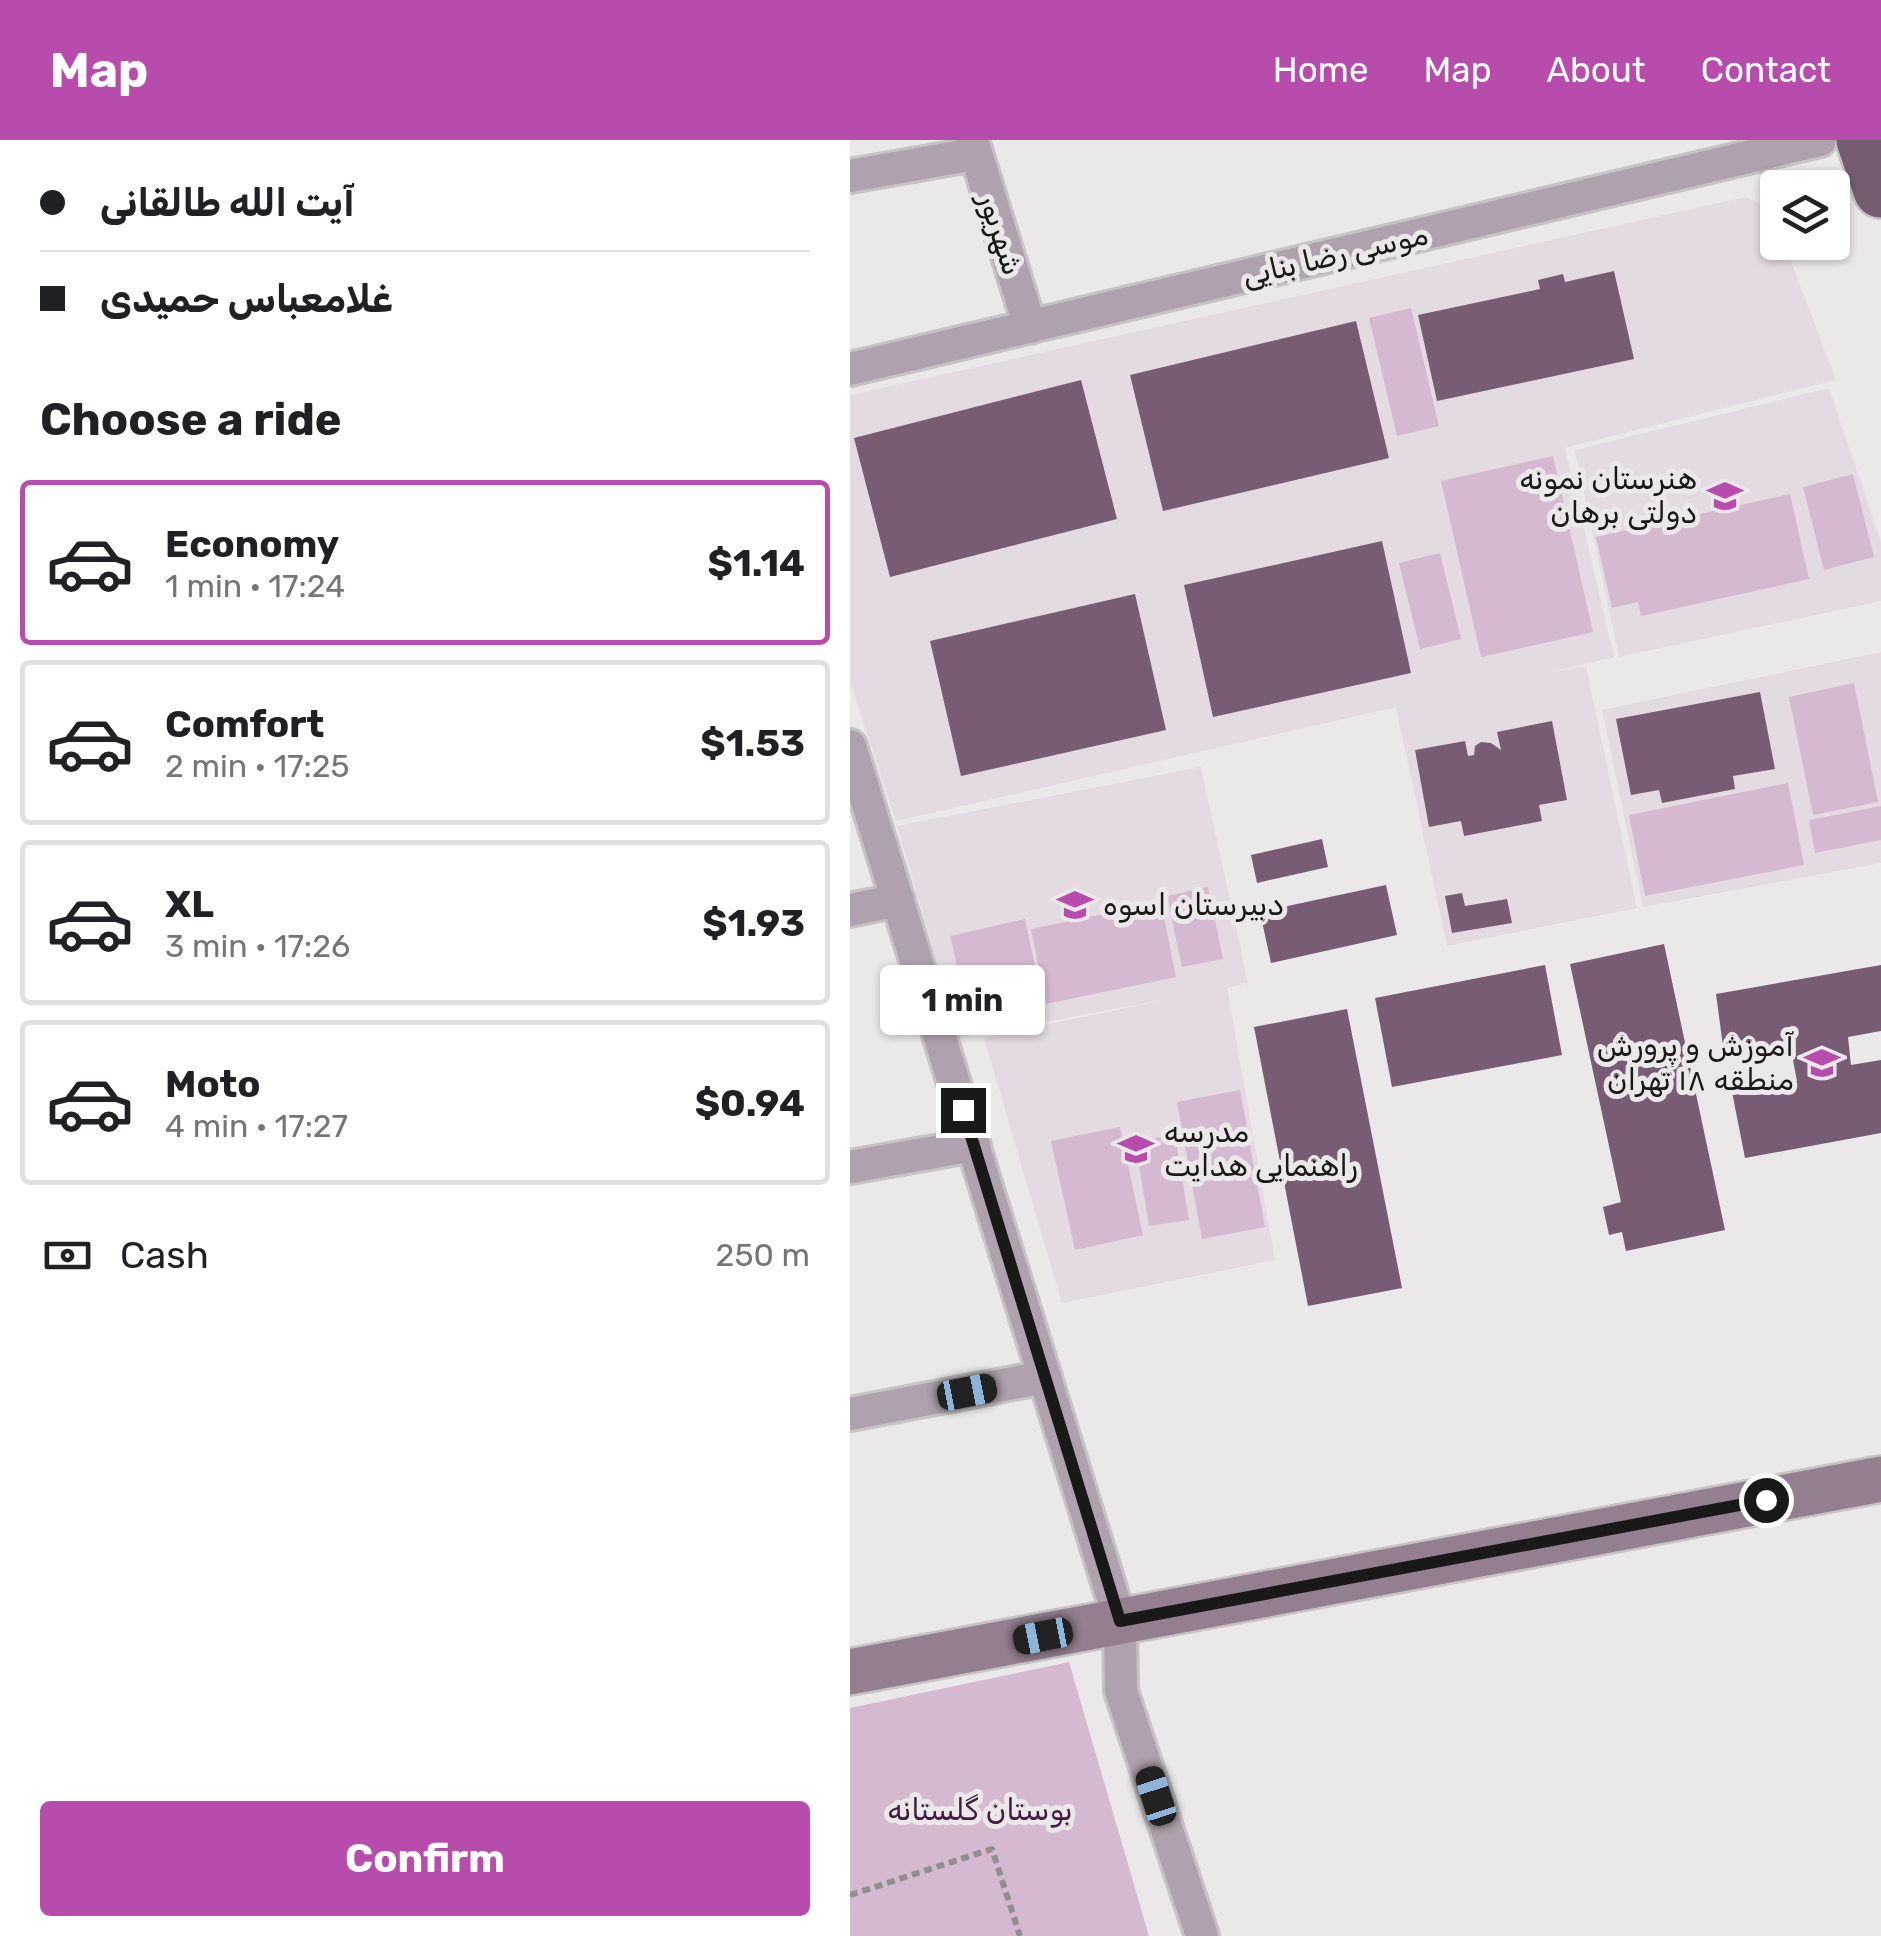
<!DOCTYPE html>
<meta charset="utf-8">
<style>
body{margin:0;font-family:Rubik,"Noto Sans Arabic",sans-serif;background:#f6f6f6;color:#202124;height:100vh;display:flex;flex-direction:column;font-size:38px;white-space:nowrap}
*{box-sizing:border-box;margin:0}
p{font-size:32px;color:#757577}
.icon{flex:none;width:55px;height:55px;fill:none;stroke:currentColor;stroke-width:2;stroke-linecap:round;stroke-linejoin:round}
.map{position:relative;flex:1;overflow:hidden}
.side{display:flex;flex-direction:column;background:#fff;width:850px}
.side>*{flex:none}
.guide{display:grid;align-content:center;height:220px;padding:0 40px;background:#fff}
.tools{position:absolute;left:910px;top:30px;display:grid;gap:20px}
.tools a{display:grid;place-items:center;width:90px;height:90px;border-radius:10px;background:#fff;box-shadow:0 2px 8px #0004;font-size:50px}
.end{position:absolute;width:45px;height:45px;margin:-22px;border:12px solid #1a1919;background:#fff;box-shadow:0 0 0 5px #fff}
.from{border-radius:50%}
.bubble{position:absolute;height:70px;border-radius:10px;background:#fff;box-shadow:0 2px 8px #0004;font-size:32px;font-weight:700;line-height:70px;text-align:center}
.car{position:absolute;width:30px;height:60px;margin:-30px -15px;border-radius:12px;box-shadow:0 0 8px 2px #0007;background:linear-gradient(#222 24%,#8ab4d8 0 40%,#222 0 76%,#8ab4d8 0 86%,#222 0)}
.guide b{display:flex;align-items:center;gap:35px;height:95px;font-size:38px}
.guide b+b{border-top:2px solid #e0e0e0}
.guide i{width:25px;height:25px;background:#202124}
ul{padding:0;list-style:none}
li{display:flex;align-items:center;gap:30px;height:165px;margin:0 20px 15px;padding:0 20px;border:5px solid #e0e0e0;border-radius:10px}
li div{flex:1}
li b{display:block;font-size:38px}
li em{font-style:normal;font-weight:700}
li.on{border-color:#b74cac}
li>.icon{width:90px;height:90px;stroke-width:1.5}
h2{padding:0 40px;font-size:45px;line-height:120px}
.pay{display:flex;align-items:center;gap:25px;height:110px;padding:0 40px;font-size:38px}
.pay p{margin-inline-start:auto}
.action{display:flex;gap:20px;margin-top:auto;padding:20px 40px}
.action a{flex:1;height:115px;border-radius:10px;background:#b74cac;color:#fff;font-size:40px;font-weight:700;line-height:115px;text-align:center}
header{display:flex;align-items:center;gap:60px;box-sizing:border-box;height:140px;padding:0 50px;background:#b74cac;color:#fff}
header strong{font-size:48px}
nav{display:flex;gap:55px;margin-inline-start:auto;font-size:35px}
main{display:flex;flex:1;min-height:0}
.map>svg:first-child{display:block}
</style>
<header>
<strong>Map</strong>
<nav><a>Home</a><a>Map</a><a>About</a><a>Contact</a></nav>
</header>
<main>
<section class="side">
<div class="guide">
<b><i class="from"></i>آیت الله طالقانی</b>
<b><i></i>غلامعباس حمیدی</b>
</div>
<h2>Choose a ride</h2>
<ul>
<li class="on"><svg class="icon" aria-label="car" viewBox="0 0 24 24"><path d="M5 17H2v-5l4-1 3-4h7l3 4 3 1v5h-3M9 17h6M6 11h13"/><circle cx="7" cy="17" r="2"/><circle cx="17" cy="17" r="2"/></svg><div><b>Economy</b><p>1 min · 17:24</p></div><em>$1.14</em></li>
<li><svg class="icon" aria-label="car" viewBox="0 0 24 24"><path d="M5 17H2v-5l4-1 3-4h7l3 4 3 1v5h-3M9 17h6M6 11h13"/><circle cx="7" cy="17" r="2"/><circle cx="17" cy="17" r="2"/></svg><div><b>Comfort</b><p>2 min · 17:25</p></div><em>$1.53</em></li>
<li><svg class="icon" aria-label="car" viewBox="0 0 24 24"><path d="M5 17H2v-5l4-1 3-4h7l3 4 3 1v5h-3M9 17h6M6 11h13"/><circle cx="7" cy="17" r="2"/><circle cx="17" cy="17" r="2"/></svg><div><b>XL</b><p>3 min · 17:26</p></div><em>$1.93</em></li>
<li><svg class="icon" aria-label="car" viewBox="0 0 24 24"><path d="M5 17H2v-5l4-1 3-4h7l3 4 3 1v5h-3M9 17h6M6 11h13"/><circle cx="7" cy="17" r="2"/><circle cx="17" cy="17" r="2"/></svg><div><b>Moto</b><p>4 min · 17:27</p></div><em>$0.94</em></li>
</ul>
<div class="pay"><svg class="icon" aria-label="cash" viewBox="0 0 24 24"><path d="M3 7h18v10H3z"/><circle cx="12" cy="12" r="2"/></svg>Cash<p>250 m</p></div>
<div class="action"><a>Confirm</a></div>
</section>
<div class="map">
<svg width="1031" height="1796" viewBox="0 0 1031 1796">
<rect width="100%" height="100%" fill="#ebe8ea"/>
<path fill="#e4dae2" d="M 896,57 L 922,69 L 927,84 L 928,102 L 934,103 L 986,240 L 715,308 L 764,517 L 702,532 L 736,526 L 787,768 L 597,806 L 546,567 L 46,681 L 0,542 L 0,255 Z
M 979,248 L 1031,402 L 1031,461 L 769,517 L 725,310 Z
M 1031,512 L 1031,723 L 793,767 L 752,570 Z
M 351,627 L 398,843 L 377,848 L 425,1120 L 212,1163 L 134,898 L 313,860 L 109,898 L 47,686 Z"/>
<path fill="#d5b9d0" d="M 561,168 L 589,286 L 547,296 L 519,178 Z
M 703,316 L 743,492 L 631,517 L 591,341 Z
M 1003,334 L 1024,417 L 974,430 L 953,347 Z
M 940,354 L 959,439 L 791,476 L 788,462 L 762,468 L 746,397 Z
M 590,413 L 611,499 L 570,509 L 549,423 Z
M 1004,543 L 1028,662 L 963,675 L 939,557 Z
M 938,643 L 954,725 L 795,756 L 779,675 Z
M 1031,666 L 1031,700 L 965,713 L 959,680 Z
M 358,747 L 373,819 L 332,827 L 317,756 Z
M 311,762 L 326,837 L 196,864 L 181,789 Z
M 175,779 L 189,844 L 115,861 L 100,796 Z
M 390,950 L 415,1087 L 352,1099 L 327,962 Z
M 270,987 L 293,1095 L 225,1110 L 201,1001 Z
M 325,995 L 339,1080 L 299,1086 L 285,1001 Z
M 219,1522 L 299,1796 L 0,1796 L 0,1568 Z"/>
<path fill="#785c73" d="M 764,131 L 784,219 L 587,261 L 568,175 L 690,149 L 688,140 L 713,134 L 715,142 Z
M 506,181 L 539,318 L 313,371 L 280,235 Z
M 231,240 L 267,379 L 40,437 L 4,298 Z
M 532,401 L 561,533 L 363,577 L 334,445 Z
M 285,454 L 316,590 L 111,636 L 80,501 Z
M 910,552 L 925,629 L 883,636 L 885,649 L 812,663 L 809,650 L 781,655 L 766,579 Z
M 702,581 L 717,660 L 689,665 L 692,681 L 614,696 L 611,681 L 579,687 L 565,610 L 615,601 L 618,616 L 624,615 L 625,606 L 631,602 L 641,603 L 651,610 L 647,592 Z
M 472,699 L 478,727 L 407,743 L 401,715 Z
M 536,745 L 547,795 L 421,823 L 410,772 Z
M 612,753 L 615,766 L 657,759 L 662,783 L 602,793 L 595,756 Z
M 814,804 L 875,1090 L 776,1111 L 772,1092 L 759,1095 L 753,1067 L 771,1062 L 720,824 Z
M 695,825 L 712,915 L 542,947 L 525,858 Z
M 1031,825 L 1031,891 L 998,897 L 1001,925 L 1031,920 L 1031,993 L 895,1018 L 882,952 L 947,941 L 941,910 L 875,921 L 866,854 Z
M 497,869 L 552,1148 L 458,1166 L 404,887 Z"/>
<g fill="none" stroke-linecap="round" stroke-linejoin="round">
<defs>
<path id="minor" d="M 122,0 L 180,187
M 0,36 L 125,14
M 0,229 L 970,0
M 0,606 L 270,1481 L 271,1551 L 352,1796
M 0,770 L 48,760
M 0,1027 L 124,1005
M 0,1274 L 195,1237"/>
<path id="secondary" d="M 0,1532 L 1031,1339"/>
<path id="trunk" d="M 1014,0 L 1031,50"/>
</defs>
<use href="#minor" stroke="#c5c3c4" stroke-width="38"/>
<use href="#secondary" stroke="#c5c3c4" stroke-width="50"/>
<use href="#trunk" stroke="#c5c3c4" stroke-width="60"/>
<path stroke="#918e90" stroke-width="6" stroke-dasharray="8 5" stroke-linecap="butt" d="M 0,1755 L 142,1709 L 170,1796"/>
<use href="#minor" stroke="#afa1ad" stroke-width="32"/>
<use href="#secondary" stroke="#937f8f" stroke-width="45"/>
<use href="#trunk" stroke="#755c71" stroke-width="55"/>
</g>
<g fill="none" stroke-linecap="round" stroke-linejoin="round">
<path stroke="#1a1919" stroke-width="12" d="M 113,970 L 270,1481 L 916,1360"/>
</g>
<defs>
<symbol id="school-bare" viewBox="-9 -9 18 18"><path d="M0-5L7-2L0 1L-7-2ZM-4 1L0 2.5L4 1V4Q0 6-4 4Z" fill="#b74cac" stroke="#ebe8ea" stroke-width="2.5" paint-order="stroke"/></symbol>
</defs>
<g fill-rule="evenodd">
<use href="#school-bare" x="850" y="331" width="50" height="50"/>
<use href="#school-bare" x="200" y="740" width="50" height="50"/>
<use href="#school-bare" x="947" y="898" width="50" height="50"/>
<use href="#school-bare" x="261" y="984" width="50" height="50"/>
</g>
<g text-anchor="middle" stroke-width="10" stroke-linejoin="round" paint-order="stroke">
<g font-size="30" fill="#1a1919" stroke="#ebe8ea">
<text transform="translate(151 94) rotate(72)" y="10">شهریور</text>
<text transform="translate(485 115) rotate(-13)" y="10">موسی رضا بنایی</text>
</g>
<g font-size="30" fill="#1a1919" stroke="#ebe8ea" text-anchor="end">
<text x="847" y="349">هنرستان نمونه<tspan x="847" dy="34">دولتی برهان</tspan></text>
<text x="253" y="775" text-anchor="start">دبیرستان اسوه</text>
<text x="944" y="916">آموزش و پرورش<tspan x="944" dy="34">منطقه ۱۸ تهران</tspan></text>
<text x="314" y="1002" text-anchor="start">مدرسه<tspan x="314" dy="34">راهنمایی هدایت</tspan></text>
</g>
<g font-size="30" fill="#431c3f" stroke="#ebe8ea">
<text x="130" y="1680">بوستان گلستانه</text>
</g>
</g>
</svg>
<div class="tools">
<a><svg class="icon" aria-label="layers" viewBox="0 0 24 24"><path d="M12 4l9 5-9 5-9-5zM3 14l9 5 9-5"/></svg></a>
</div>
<i class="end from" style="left:916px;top:1360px"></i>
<i class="end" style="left:113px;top:970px"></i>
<div class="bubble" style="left:30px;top:825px;width:165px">1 min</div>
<i class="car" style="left:117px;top:1252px;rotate:79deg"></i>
<i class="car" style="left:193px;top:1496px;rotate:259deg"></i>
<i class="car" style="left:306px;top:1656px;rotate:342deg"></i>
</div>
</main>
